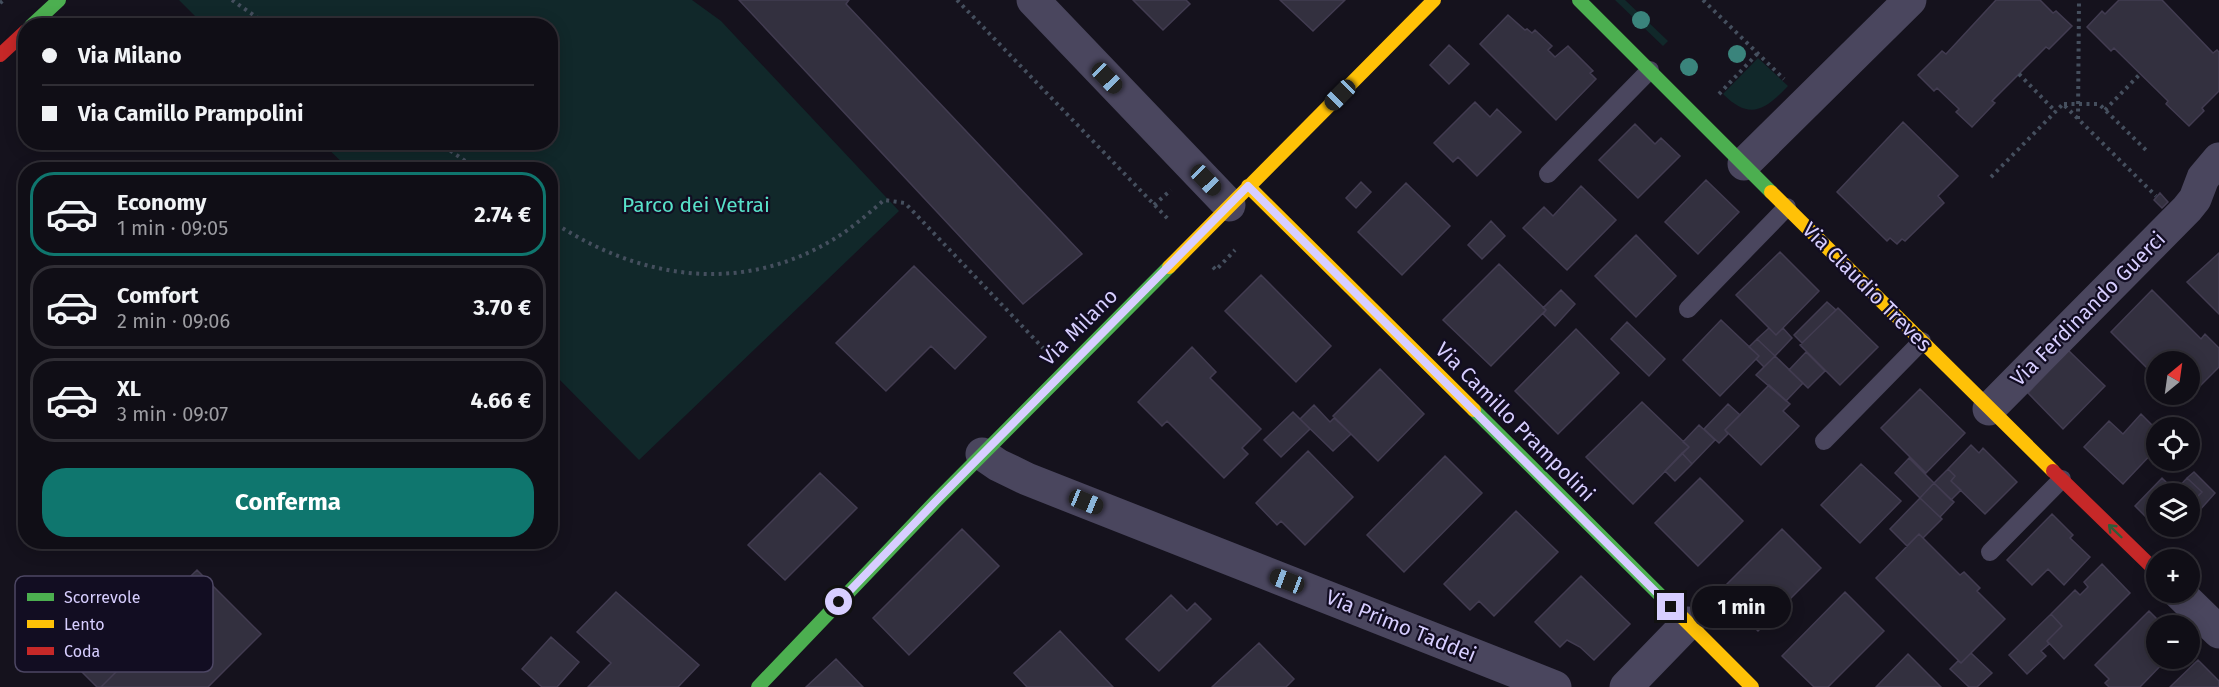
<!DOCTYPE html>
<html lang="it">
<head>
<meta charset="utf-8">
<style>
	:root { --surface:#100e16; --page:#19171f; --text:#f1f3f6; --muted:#9c9ca1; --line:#302e35; --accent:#0f766e }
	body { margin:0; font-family:"Fira Sans",sans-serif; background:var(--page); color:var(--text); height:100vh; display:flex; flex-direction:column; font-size:22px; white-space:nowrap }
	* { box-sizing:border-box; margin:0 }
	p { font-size:20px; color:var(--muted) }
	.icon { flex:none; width:33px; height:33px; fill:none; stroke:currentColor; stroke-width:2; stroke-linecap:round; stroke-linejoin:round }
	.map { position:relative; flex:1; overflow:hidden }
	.side { position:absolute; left:18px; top:162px; width:540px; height:387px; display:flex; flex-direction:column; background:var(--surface); border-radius:24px; box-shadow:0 3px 15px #0003,0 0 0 2px var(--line) }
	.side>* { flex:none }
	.banner { position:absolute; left:18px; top:18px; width:540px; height:132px; border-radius:24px; box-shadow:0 3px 15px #0003,0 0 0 2px var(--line); display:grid; align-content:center; height:132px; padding:0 24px; background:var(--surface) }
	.needle { width:39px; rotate:29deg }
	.tools { position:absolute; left:2146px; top:351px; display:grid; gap:12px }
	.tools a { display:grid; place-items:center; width:54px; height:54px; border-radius:50%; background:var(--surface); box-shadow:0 3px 15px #0003,0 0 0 2px var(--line); font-size:30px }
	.end { position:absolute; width:27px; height:27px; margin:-14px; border:8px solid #d7ceff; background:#111; box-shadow:0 0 0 3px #111 }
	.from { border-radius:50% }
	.bubble { position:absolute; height:42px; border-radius:21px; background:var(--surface); box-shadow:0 3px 15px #0003,0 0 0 2px var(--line); font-size:20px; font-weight:700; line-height:42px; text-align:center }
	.car { position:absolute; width:18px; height:36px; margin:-18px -9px; border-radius:8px; box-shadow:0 0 4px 2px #0007; background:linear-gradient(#222 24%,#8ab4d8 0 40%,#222 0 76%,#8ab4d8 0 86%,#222 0) }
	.banner b { display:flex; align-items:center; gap:21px; height:57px; font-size:22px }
	.banner b+b { border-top:2px solid var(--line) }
	.banner i { width:15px; height:15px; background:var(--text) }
	ul { padding:10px 0 0; list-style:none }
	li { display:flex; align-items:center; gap:18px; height:84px; margin:0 12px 9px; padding:0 12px; border:3px solid var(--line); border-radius:24px }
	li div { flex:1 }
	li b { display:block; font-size:22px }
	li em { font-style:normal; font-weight:700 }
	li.active { border-color:var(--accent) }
	li>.icon { width:54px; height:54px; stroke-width:1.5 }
	.button { display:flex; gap:12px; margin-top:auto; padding:12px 24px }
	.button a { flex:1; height:69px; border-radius:24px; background:var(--accent); color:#fff; font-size:24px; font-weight:700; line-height:69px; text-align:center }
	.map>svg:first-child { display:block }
</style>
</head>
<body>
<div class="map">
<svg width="2219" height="687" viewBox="0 0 2219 687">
	<rect width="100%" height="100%" fill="#15121d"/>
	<!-- green -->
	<path fill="#11282a" d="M 179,0 L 692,0 L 721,21 L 899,211 L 639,460 L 551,371 L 550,170 L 349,169 L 322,143 L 550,142 L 550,26 L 204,25 Z
		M 1615,0 L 1625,0 L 1668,41 L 1663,46 Z
		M 1758,58 L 1788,86 C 1765,110 1750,121 1723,94 Z"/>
	<!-- building -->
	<path fill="#33303f" stroke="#423c51" stroke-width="1.5" d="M 739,0 L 849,0 L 846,4 L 1082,254 L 1023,304 Z
		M 1133,0 L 1186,0 L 1190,4 L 1163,30 Z
		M 1280,0 L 1345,0 L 1313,31 Z
		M 1996,0 L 2040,0 L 2053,13 L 2056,11 L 2072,26 L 2049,49 L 2046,47 L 1992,101 L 1995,103 L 1972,127 L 1956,112 L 1959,109 L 1937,88 L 1934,91 L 1918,75 L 1942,51 L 1946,54 Z
		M 2119,0 L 2162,0 L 2213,53 L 2217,50 L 2219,52 L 2219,91 L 2202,108 L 2204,111 L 2189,126 L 2166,104 L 2168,101 L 2114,48 L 2111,51 L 2087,27 L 2102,11 L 2105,14 Z
		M 1508,15 L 1525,30 L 1527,29 L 1532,33 L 1535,30 L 1552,46 L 1548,50 L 1555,57 L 1568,46 L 1593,71 L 1590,73 L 1596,79 L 1556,120 L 1480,44 Z
		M 1449,45 L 1469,64 L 1449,84 L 1430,65 Z
		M 1475,102 L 1490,117 L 1497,109 L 1521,132 L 1477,176 L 1458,157 L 1453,162 L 1434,143 Z
		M 1903,122 L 1958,176 L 1938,196 L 1944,203 L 1905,241 L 1902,239 L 1897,244 L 1890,238 L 1887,241 L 1837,192 Z
		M 1635,124 L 1655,144 L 1661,138 L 1680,156 L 1638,198 L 1599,160 Z
		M 1706,180 L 1739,212 L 1698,254 L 1665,222 Z
		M 1361,182 L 1371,192 L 1356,208 L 1346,198 Z
		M 1406,183 L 1450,226 L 1402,275 L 1358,232 Z
		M 1581,186 L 1616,220 L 1567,270 L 1523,228 L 1544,207 L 1553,216 Z
		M 2160,193 L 2168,202 L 2162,208 L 2154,200 Z
		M 1491,221 L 1505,236 L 1482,259 L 1468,245 Z
		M 1636,235 L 1676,276 L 1636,317 L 1595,276 Z
		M 1780,252 L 1819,291 L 1776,335 L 1736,295 Z
		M 2219,253 L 2219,314 L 2187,282 Z
		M 1499,264 L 1546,310 L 1491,366 L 1443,320 Z
		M 914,266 L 986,337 L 955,369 L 931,346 L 886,391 L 836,343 Z
		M 1261,275 L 1331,346 L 1296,382 L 1225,311 Z
		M 1561,290 L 1575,304 L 1555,326 L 1543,314 L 1546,310 L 1543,308 Z
		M 2152,290 L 2201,339 L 2205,334 L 2219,348 L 2219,367 L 2183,403 L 2174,394 L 2190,394 L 2190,362 L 2157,362 L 2157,378 L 2111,332 Z
		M 1827,302 L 1836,310 L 1802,343 L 1794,335 Z
		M 1838,308 L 1878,347 L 1840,385 L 1800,345 Z
		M 1721,320 L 1759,356 L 1720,396 L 1683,360 Z
		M 1627,322 L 1665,359 L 1649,376 L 1611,339 Z
		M 1769,328 L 1776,335 L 1783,328 L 1792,338 L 1775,356 L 1757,339 Z
		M 1576,329 L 1619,373 L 1558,434 L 1515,391 Z
		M 1757,339 L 1775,356 L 1764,367 L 1756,359 L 1759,356 L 1749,347 Z
		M 1192,347 L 1216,372 L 1210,378 L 1261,429 L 1242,448 L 1248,454 L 1224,478 L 1167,421 L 1162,426 L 1138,402 Z
		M 2068,350 L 2105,386 L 2063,429 L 2028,393 Z
		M 1806,352 L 1825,371 L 1808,388 L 1789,370 Z
		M 1775,356 L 1803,383 L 1786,401 L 1756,375 Z
		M 1380,369 L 1424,414 L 1378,461 L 1333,416 Z
		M 1769,385 L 1790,404 L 1783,411 L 1799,426 L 1761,465 L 1725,430 Z
		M 1920,389 L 1965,433 L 1926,473 L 1881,428 Z
		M 1642,402 L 1689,447 L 1633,504 L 1586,457 Z
		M 1728,404 L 1740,415 L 1725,430 L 1728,434 L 1719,443 L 1704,429 Z
		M 1314,405 L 1330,422 L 1334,418 L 1351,434 L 1333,451 L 1300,419 Z
		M 1293,412 L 1310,429 L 1281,457 L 1264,440 Z
		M 2141,414 L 2157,430 L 2157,448 L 2123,484 L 2084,447 L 2109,421 L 2123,434 Z
		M 1699,425 L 1715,440 L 1692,464 L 1682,453 L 1689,447 L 1683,442 Z
		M 1971,445 L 1979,453 L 1983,448 L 2017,482 L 1985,514 L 1951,481 L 1955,476 L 1948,469 Z
		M 1308,451 L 1353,497 L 1305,545 L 1281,521 L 1277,525 L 1256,503 Z
		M 1682,453 L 1692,464 L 1675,481 L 1665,471 Z
		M 1445,456 L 1482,493 L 1404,572 L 1367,535 Z
		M 1909,458 L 1934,483 L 1920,498 L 1895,473 Z
		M 1861,464 L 1901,501 L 1860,543 L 1821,505 Z
		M 1948,469 L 1955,476 L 1951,481 L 1961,490 L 1951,500 L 1934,483 Z
		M 2194,472 L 2215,493 L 2199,511 L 2191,503 L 2202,492 L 2187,478 Z
		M 820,473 L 857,508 L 785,580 L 748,545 Z
		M 1700,478 L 1743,521 L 1698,566 L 1655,523 Z
		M 2162,478 L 2175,491 L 2187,478 L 2202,492 L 2191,503 L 2199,511 L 2190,519 L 2190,494 L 2157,494 L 2157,517 L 2152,523 L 2135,506 Z
		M 1934,483 L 1954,502 L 1940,517 L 1920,498 Z
		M 1920,498 L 1942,519 L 1923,538 L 1919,534 L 1907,546 L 1890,529 Z
		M 1516,511 L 1558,552 L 1494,616 L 1479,601 L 1470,610 L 1444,584 Z
		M 2052,514 L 2073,535 L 2070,538 L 2090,557 L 2064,585 L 2048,569 L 2032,585 L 2007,560 Z
		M 962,529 L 999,566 L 909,655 L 873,618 Z
		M 1782,529 L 1821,568 L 1758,631 L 1719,592 Z
		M 1919,534 L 1960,575 L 1964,572 L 1980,588 L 1977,591 L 2005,619 L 1961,663 L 1876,578 Z
		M 2102,564 L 2130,593 L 2064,659 L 2047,641 L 2062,626 L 2051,614 L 2075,590 L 2080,595 L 2088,587 L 2084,582 Z
		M 197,570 L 261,634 L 208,687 L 101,687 L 135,653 L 124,641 Z
		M 1581,576 L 1630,624 L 1594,660 L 1580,647 L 1567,640 L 1560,647 L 1535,622 Z
		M 616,592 L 699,665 L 678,687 L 588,687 L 611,663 L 577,632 Z
		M 1845,592 L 1884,631 L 1828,687 L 1814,687 L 1782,656 Z
		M 1171,595 L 1187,611 L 1195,603 L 1211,619 L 1159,671 L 1126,639 Z
		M 2149,611 L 2164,626 L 2157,626 L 2157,658 L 2168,658 L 2140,687 L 2109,687 L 2105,683 L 2109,679 L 2095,665 Z
		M 2051,614 L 2062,626 L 2047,641 L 2049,644 L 2041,651 L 2046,656 L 2027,674 L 2009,655 Z
		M 112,629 L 135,653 L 101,687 L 97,687 L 75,665 Z
		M 1060,631 L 1113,687 L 1027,687 L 1014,673 Z
		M 551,637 L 579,662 L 557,687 L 542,687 L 522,669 Z
		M 1259,643 L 1294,679 L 1286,687 L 1212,687 Z
		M 1971,653 L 1992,673 L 1977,687 L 1969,687 L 1950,669 L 1958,661 L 1961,663 Z
		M 1908,654 L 1941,687 L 1876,687 Z
		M 836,659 L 863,687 L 806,687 Z
		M 2198,660 L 2219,681 L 2219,687 L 2170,687 Z"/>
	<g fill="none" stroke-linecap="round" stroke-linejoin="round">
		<!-- path -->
		<path stroke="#454f5e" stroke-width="4" stroke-dasharray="3 4.5" stroke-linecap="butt" d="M 232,0 L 269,26
			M 957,0 L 1169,220
			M 1703,0 L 1784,79
			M 0,3 L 4,0
			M 2019,74 L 2056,112
			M 1719,94 L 1758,53
			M 2064,104 L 2099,104 L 2148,152
			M 2105,110 L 2140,74
			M 2078,119 L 2079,0
			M 438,142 L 478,170
			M 1991,177 L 2063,104 L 2156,196
			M 1154,205 L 1171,190
			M 550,220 C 637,279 740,296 834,239 C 852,228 868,214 884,200 L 905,203 L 1043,348
			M 1213,267 L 1216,270 L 1235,250"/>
		<!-- lane -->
		<path stroke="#4a465e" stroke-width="18" d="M 1548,174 L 1650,70
			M 1688,309 L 1787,207
			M 1824,441 L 1922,341
			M 1990,552 L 2062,479"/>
		<!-- street -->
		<path stroke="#4a465e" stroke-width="33" d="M 1033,0 L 1229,205
			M 1744,164 L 1910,0
			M 1989,409 L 2187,209 L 2195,199 L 2203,178 L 2219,159
			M 982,454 L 998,465 L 1027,479 L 1555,687
			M 2178,592 L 2219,632
			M 1626,687 L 1688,623"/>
		<!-- fast -->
		<path stroke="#4caf50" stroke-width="14" d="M 1579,0 L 1771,192
			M 31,26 L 59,0
			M 1474,410 L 1673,608
			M 758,687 L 936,501 L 1169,267"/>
		<!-- slow -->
		<path stroke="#ffc107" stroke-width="14" d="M 1248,186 L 1474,410
			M 1771,192 L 2053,471
			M 1169,267 L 1434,0
			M 1673,608 L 1752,687"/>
		<!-- jam -->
		<path stroke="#c62828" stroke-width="14" d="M 0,55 L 26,31
			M 2053,471 L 2157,572"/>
	</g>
	<!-- trees -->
	<g fill="#3a847c">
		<circle cx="1641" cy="20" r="9"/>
		<circle cx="1737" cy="54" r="9"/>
		<circle cx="1689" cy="67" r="9"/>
	</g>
	<!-- one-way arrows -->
	<defs><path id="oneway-shaft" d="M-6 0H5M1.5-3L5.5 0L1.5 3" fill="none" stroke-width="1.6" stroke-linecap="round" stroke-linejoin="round" transform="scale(1.5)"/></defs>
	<use stroke="#2f5e39" href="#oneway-shaft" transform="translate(2115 531) rotate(-136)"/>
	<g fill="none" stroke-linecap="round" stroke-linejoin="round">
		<!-- route -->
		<path stroke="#d7ceff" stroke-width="8" d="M 839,602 L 936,501 L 1248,186 L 1671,607"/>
	</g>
	<g text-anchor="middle" stroke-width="4.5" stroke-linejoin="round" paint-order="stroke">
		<!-- park labels -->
		<g font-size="21" fill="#58e1c9" stroke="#120d22">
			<text x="696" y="212">Parco dei Vetrai</text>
		</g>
		<!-- street labels -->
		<g font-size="21" fill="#d7ceff" stroke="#120d22">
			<text transform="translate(1867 287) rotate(45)" y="7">Via Claudio Treves</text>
			<text transform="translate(2088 309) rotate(-45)" y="7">Via Ferdinando Guerci</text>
			<text transform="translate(1079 327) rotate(-45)" y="7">Via Milano</text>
			<text transform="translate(1515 422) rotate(45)" y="7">Via Camillo Prampolini</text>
			<text transform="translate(1401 626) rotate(22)" y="7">Via Primo Taddei</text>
		</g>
	</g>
	<!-- legend -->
	<rect x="15" y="576" width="198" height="96" rx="9" fill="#120d22" stroke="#4d4764" stroke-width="1.5"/>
	<rect x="27" y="593" width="27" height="8" fill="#4caf50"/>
	<rect x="27" y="620" width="27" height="8" fill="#ffc107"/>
	<rect x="27" y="647" width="27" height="8" fill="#c62828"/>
	<g font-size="16" fill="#d7ceff">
		<text x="64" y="603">Scorrevole</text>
		<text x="64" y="630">Lento</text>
		<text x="64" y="657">Coda</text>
	</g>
</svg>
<div class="tools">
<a><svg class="needle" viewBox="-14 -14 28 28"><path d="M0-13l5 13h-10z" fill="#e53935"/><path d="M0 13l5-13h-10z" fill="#9c9ca1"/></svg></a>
<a><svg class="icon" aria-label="locate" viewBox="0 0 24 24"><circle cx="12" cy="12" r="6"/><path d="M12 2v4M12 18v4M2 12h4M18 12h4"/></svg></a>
<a><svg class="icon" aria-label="layers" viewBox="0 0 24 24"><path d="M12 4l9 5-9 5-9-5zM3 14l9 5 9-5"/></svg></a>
<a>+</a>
<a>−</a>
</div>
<i class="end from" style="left:839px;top:602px"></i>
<i class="end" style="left:1671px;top:607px"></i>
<div class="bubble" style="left:1692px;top:586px;width:99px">1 min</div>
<i class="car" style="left:1107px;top:78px;rotate:136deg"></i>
<i class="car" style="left:1340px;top:95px;rotate:225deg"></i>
<i class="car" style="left:1206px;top:180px;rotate:136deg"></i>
<i class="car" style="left:1086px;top:502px;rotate:112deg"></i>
<i class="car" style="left:1287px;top:581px;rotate:291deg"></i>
<div class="banner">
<b><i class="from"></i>Via Milano</b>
<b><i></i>Via Camillo Prampolini</b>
</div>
<section class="side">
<ul>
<li class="active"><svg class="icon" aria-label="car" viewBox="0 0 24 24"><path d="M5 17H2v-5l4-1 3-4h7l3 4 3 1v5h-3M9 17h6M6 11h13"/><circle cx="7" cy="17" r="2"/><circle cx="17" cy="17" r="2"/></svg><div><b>Economy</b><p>1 min · 09:05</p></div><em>2.74 €</em></li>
<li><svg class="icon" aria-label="car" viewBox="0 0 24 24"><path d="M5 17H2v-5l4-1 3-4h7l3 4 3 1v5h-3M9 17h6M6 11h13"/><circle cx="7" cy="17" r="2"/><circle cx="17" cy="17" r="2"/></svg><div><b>Comfort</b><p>2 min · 09:06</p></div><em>3.70 €</em></li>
<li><svg class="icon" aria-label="car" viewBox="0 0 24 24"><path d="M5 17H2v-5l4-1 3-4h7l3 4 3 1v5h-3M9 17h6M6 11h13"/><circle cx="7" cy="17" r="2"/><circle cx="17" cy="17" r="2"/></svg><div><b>XL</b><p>3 min · 09:07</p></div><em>4.66 €</em></li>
</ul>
<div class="button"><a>Conferma</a></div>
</section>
</div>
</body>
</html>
